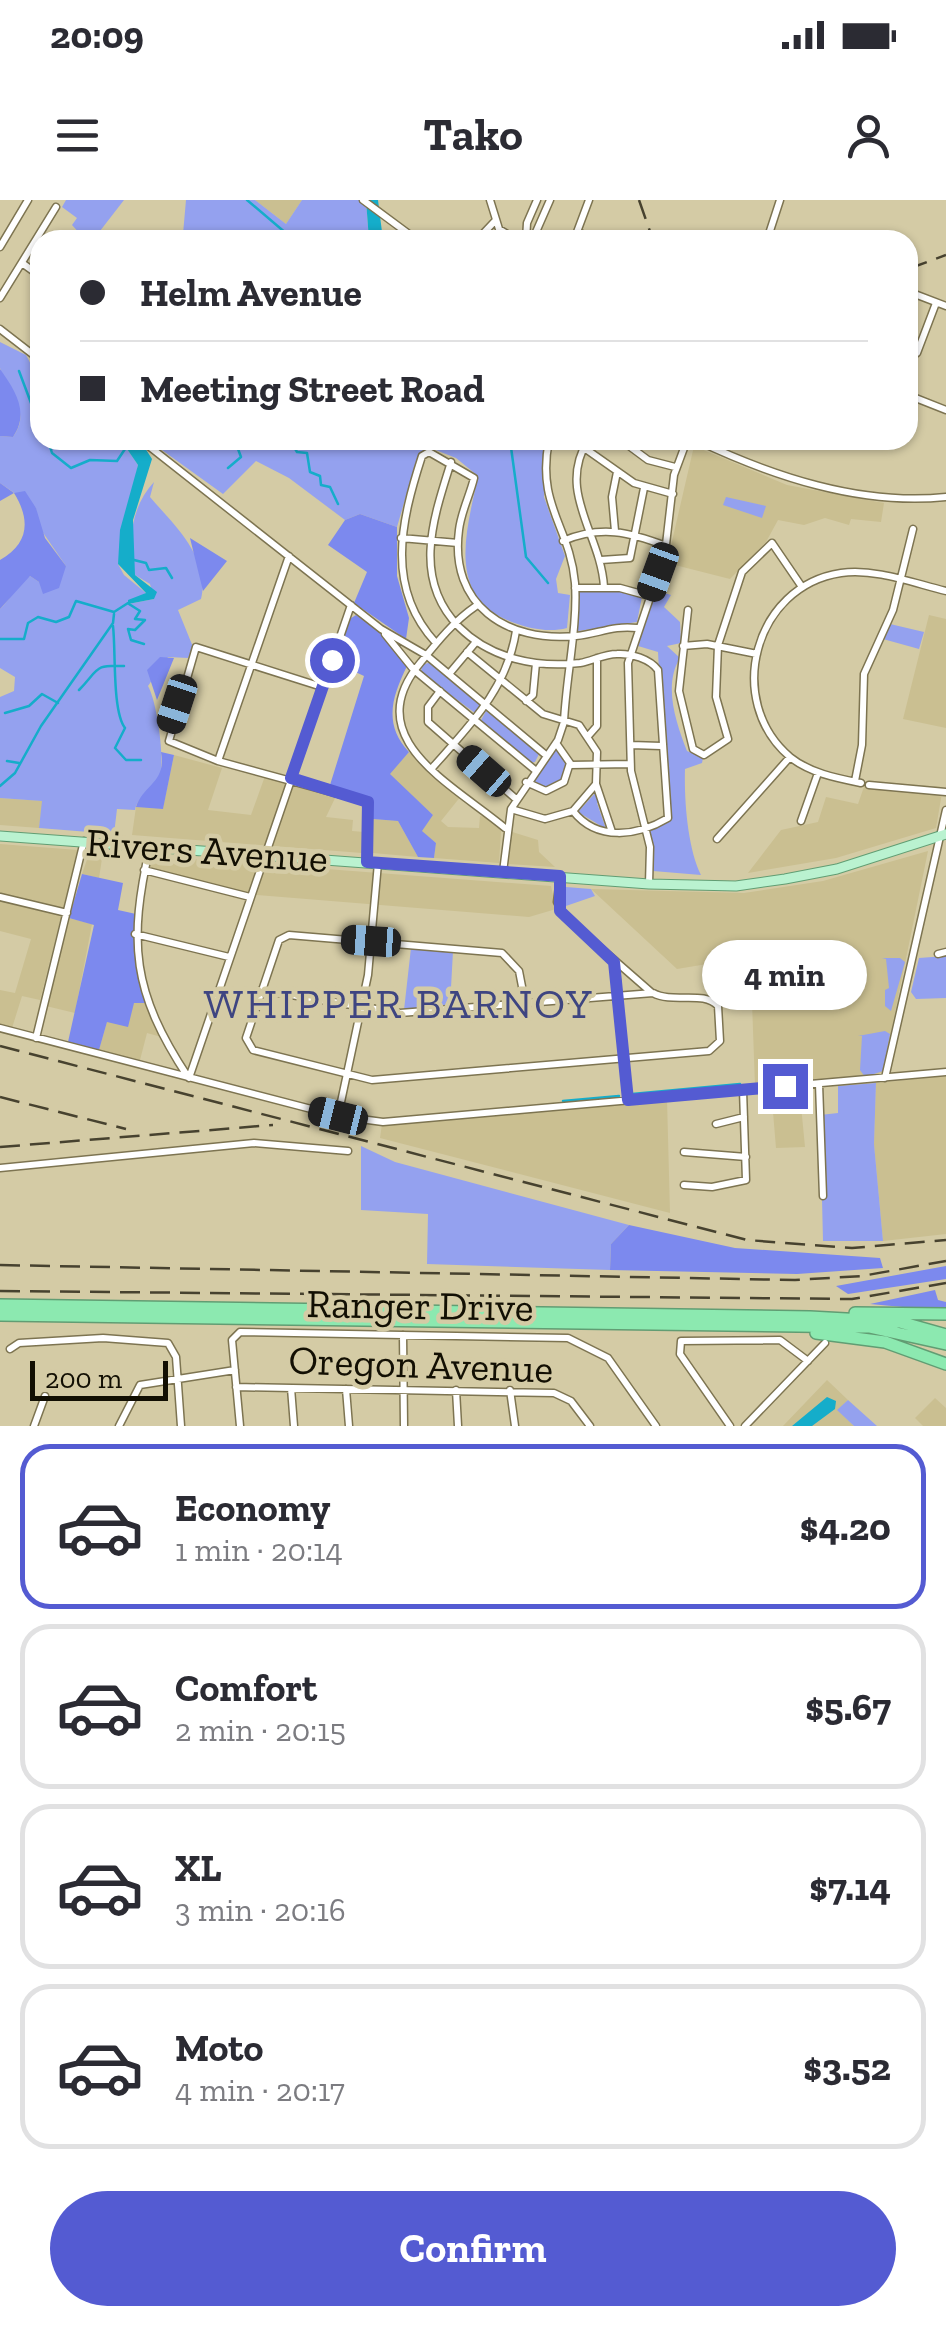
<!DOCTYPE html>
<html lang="en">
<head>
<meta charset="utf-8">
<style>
	:root { --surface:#fff; --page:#f2f2f3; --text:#2b2b33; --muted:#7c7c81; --line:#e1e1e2; --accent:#545bd2 }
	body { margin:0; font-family:"Zilla Slab",serif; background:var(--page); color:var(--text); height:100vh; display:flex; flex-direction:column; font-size:38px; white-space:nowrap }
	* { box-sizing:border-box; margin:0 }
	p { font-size:32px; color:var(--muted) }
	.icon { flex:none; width:55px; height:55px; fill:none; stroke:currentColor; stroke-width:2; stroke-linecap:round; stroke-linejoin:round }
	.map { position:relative; height:1226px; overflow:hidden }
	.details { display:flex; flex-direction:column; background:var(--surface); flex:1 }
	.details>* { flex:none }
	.banner { position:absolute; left:30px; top:30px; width:888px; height:220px; border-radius:30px; box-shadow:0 2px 8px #0004; display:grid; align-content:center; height:220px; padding:0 50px; background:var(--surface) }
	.scale { position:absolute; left:30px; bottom:25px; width:138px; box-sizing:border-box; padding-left:10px; border:5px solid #120f03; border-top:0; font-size:28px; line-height:35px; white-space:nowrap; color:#120f03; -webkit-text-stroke:8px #d4cba5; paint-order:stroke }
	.end { position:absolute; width:45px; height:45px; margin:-22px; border:12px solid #545bd2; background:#fff; box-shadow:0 0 0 5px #fff }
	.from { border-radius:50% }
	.bubble { position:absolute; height:70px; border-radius:35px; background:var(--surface); box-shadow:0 2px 8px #0004; font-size:32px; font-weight:800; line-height:70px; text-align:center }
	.car { position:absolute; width:30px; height:60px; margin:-30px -15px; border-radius:12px; box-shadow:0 0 8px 2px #0007; background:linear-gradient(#222 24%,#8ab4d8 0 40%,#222 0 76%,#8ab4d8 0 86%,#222 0) }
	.banner b { display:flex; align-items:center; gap:35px; height:95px; font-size:38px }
	.banner b+b { border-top:2px solid var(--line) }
	.banner i { width:25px; height:25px; background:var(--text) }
	ul { padding:18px 0 0; list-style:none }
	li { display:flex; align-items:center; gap:30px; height:165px; margin:0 20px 15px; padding:0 30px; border:5px solid var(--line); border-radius:30px }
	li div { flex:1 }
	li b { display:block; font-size:38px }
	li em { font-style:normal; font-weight:800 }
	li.active { border-color:var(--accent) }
	li>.icon { width:90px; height:90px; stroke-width:1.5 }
	.primary-button { display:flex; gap:20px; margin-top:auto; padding:20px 50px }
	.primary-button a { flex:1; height:115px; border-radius:60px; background:var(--accent); color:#fff; font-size:40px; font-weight:800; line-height:115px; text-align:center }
	.status { display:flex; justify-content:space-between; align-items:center; height:70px; padding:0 50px; background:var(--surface); direction:ltr }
	.status svg { height:28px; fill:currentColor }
	header { display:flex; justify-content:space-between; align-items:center; height:130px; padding:0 50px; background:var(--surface); font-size:45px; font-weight:800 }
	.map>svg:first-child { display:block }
</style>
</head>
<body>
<div class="status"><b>20:09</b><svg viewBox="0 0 49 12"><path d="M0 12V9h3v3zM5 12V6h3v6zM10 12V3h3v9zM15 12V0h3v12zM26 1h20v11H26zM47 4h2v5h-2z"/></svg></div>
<header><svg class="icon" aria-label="menu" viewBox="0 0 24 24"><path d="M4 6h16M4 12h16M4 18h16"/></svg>Tako<svg class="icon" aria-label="person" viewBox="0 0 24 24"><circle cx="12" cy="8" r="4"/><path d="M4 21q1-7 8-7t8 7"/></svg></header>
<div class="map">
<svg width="946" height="1226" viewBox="0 0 946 1226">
	<rect width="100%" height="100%" fill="#d4cba5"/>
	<!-- built -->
	<path fill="#cabf91" d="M 255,0 L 302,0 L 286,24 Z
		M 694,246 L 787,285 L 884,303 L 881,322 L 851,319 L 849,325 L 825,318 L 804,325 L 778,320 L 766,342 L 730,379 L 667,363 Z
		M 929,415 L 946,419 L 946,528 L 903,519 Z
		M 409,552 L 461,596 L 441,621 L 448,627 L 479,628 L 480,616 L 486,617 L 501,631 L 499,663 L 434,658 L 436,643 L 421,631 L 433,615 L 389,574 Z
		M 174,555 L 222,568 L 208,610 L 251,615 L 265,576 L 293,577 L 337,594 L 326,617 L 353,620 L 352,631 L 364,632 L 362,653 L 132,635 L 136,607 L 163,608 Z
		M 866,581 L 943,587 L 936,628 L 836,658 L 748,673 L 781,630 L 818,622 L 826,597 L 858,604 Z
		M 0,598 L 43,601 L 39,628 L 0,625 Z
		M 373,619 L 398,621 L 418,657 L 373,653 Z
		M 509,631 L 538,640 L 539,652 L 555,667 L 506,664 Z
		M 0,644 L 78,650 L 40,800 L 22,796 L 12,828 L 0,824 L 0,790 L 15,793 L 31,739 L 0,731 Z
		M 90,651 L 103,652 L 99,678 L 82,674 Z
		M 928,651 L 883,871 L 878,875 L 755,886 L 752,802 L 743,772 L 719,762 L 677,769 L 591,689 L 744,693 L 823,681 Z
		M 153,656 L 551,686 L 556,709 L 529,717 L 246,694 L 149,668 Z
		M 69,718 L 92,724 L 75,813 L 46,806 Z
		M 134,803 L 148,803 L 165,838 L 147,833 L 140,860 L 99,850 L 107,822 Z
		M 946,876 L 946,1034 L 883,1041 L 874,944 L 876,883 Z
		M 799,885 L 805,947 L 776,948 L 771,888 Z
		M 667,899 L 670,1013 L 380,938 L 382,924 Z
		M 827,1180 L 848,1200 L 838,1210 L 854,1226 L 783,1226 Z
		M 935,1198 L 946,1208 L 946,1226 L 923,1226 L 915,1218 Z"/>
	<!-- green -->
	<path fill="#94a1ef" d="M 66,0 L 124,0 L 100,31 L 99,40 L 79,40 L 82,36 L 72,25 L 77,18 L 62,7 Z
		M 186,0 L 255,0 L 286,24 L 302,0 L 366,0 L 369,40 L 189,40 L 183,34 Z
		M 0,142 L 26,155 L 36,174 L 40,240 L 128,240 L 127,249 L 138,265 L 118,364 L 124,375 L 146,393 L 128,404 L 154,399 L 150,384 L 135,375 C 127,341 131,307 154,282 L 150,297 C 174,325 211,358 201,399 L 178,410 L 193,447 L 188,458 L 168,457 L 148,486 C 157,501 166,564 159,580 C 152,593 138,595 135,610 L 117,609 L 114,634 L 39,628 L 42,601 L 0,598 L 0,497 L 14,491 L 15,477 L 0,468 L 0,409 C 11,399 18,382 30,376 L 39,382 L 66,366 L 37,324 L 36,308 L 0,283 L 0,236 L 13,237 C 33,208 7,194 0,168 C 0,160 0,149 0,142 Z
		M 148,240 L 547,240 L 544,297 L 565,356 L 556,379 L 558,393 L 570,395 L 567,428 C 548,433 526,428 507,420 C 445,394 468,326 478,276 L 456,258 L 428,247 L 417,258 L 397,327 L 360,314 L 345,320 L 289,278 L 256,261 L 223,294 Z
		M 726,297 L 766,306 L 762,318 L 723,305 Z
		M 655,390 L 671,395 L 664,407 L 680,422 L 681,443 L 667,446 L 680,458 C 663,485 676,523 687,551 L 703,558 L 702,563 L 685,569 C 684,602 688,649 701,675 L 653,671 L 648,629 L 667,621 L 658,452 L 638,446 Z
		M 582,391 L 622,391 L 642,397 L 637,422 L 578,431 L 578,393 Z
		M 890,424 L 924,432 L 919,449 L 883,439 Z
		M 431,462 L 481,505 L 475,513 L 421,473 L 422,465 Z
		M 486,511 L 540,552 L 535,562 L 530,563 L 480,522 Z
		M 557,549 L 568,565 L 566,576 L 547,589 L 531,581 Z
		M 597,591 L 601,602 L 597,603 L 606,629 L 578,612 Z
		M 566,687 L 591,689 L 595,696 L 563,707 Z
		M 411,748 L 453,751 L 450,806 L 404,810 Z
		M 946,756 L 946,798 L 916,799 L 911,792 L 919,758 Z
		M 882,758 L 900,758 L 905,762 L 891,811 L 885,806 L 885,790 L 889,788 L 886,759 Z
		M 885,831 L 890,834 L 883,871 L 865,877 L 860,870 L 862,836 L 858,836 Z
		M 876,883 L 874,944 L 883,1041 L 823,1041 L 820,915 L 838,913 L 838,886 Z
		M 361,946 L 395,962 L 629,1025 L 611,1044 L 610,1070 L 427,1064 L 428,1014 L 361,1010 Z
		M 848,1200 L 877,1226 L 854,1226 L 837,1210 Z"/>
	<!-- forest -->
	<path fill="#7c89ee" d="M 0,169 C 15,190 30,213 13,237 L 0,236 Z
		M 0,283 L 14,293 L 25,291 L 36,308 L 45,338 L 66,366 L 59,388 L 43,394 L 39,382 L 30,376 L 0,409 L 0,360 C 30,343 30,319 14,293 L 0,301 Z
		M 360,314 L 397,327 L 397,376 L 409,418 L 406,439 L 354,403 L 367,372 L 328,345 L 345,320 Z
		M 190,338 L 227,361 L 203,391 Z
		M 356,415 L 381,433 L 407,466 C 392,497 383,524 409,552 L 390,574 L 433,615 L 422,631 L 436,643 L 434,658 L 418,657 L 398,621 L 373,619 L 371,599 L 330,585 L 364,476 L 334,462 L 348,420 Z
		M 160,457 L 174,458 L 157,500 L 147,470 Z
		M 161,552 L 174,555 L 163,609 L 136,607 C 143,585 167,582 161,552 Z
		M 82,674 L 123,683 L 118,710 L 136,714 L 135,734 L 148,803 L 134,803 L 128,827 L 107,822 L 99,850 L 68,842 L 94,725 L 69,718 Z
		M 629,1025 L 735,1048 L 880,1058 L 883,1068 L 797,1074 L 610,1070 L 611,1044 Z
		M 946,1066 L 946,1079 L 848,1094 L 836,1086 Z
		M 935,1090 L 938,1100 L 946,1102 L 946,1111 L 870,1104 Z"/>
	<!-- water -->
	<path fill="#15adca" d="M 366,0 L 378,0 L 383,40 L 369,40 Z
		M 128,240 L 140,240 L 152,259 L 133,320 L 135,375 L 157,392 L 154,399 L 128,404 L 128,400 L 146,393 L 118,364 L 120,330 L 138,265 L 127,249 Z
		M 827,1197 L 836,1201 L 835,1209 L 812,1226 L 792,1226 Z"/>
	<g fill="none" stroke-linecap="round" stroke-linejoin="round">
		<!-- stream -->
		<path stroke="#15adca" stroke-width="2.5" d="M 247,0 L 294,40
			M 19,171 L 40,227
			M 48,240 L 52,253 L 71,268 L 90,260 L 117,261 L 127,246
			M 226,240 L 238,249 L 241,257 L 228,268
			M 290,240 L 297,252 L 307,253 L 310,272 L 320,276 L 321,285 L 330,287 L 338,304
			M 510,240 L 526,357 L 548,383
			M 130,359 L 146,363 L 149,370 L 166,368 L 172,378
			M 129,404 L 140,411 L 135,419 L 145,420 L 135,430 L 128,429 L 131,440 L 144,444
			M 113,426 C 116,451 112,511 125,528 L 115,548 L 126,560 L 141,560
			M 0,439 L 24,439 L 28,423 L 38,417 L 56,422 L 69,417 L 76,401 L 114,412 L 128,403
			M 79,490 C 99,470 93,464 124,466
			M 5,513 L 29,506 L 42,494 L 58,503
			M 7,561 L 19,563
			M 0,586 L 15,573 L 41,526 L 113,423 L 114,414
			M 632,894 L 740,884
			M 563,901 L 619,896"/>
		<!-- minor casing -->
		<g stroke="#7d7451" stroke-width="9">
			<path id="minor" d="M 363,0 L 417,40
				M 490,0 L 499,29 L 517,40
				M 589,0 L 577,32 L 597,40
				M 536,32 L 550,0
				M 477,40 L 495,21
				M 526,40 L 527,23 L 537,0
				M 767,40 L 780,0
				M 0,47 L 28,0
				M 22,63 L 40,76
				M 0,98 L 56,7
				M 908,104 L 912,93 L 946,106
				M 0,129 L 40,160
				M 908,158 L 917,153 L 936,103
				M 908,195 L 946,210
				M 141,240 L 381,429 L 426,455 L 547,556
				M 573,240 L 634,283 L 673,294
				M 588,240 C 556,292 601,334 604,387
				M 621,240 L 648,260 L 675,267
				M 696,240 C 772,276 860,306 946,297
				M 451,262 C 433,319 412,379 459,427 C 491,459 537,468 580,463 C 592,461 604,454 617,454 C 631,453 650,459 658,470 L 668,618 C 638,636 597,642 573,611
				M 615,331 L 612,297 L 617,272
				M 401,338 L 458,343
				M 563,341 C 601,325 629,332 666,346
				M 601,360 L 630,358 L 644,288
				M 575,388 L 620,388 L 649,396
				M 476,406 C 454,421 438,441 421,462 C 357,538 451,583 505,628
				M 688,410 L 679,491 L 693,549 L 704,555 L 728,539 L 716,497 L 718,445 L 742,372 L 772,343 L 802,387
				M 385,434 L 414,470 L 535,570
				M 436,443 C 385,388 401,321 422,256 L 429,252 L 474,278 C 470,295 461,312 459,330 C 449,405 507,443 576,436 C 598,434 613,425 637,428
				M 683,446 L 707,444 L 757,454
				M 467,452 L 543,514 L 579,525 L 597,552 L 596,584 L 573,611 L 545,619 L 511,609
				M 449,474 L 475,443
				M 322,487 L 196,447 L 169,541 L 218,561 L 368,602 L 367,662
				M 440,491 L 428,507 L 428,522 L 516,599
				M 526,501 L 533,495 L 536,463
				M 589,535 L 597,526 L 597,458
				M 631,545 L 661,546
				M 218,561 L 289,356
				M 570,565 L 630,564
				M 433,567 C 470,525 507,489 516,431
				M 855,581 L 862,545 L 864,474 L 893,410 L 913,329
				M 526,582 L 546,591 L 564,582 L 570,563 L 556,543
				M 861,583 C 836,578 810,573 790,557 C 724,501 754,386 841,373 C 875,368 913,383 946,391
				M 596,584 L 612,632
				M 869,585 L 946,592
				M 801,621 L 818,573
				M 717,639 L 790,557
				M 150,646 C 128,743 132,792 188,877
				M 144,670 L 250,697
				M 503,672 L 511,609 L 558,540 L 564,522 C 566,477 578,426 575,383 C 570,326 536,306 549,240
				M 560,678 L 557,702 L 565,717 L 652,793
				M 649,684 L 650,647 L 631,571 L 628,463 L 665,353 L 674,275 L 687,240
				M 0,697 L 67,713
				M 135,734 L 229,757
				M 938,754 L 946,752
				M 615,762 L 628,900
				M 261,790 L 400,813 L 653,793 C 673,804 704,790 718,806 L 720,841 L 709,851 L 372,880 L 253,850 L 246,838 L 279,740 L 289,735 L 502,753 L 519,771 L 525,802
				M 0,828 L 338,916 L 383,922 L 946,872
				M 36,838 L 84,641
				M 189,878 L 351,405
				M 885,878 L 946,610
				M 819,884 L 823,996
				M 338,916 L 368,775 L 378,663
				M 716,924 L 744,917
				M 684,952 L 746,957
				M 0,968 L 254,943 L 348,951
				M 684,985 L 712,987 L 746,980 L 743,890
				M 403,1135 L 404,1226
				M 10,1149 L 19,1143 L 103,1138 L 168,1143 L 176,1157 L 181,1226
				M 236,1187 L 554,1193 L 571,1201 L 590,1226
				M 291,1188 L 294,1226
				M 346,1189 L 349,1226
				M 456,1190 L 458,1226
				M 510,1190 L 515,1226
				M 34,1226 L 45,1196
				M 119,1226 L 140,1185 L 235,1170
				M 240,1226 L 232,1140 L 240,1132 L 568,1138 L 608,1158 L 656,1226
				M 730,1226 L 680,1154 L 681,1141 L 780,1140 L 808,1161
				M 745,1226 L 825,1143"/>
		</g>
		<!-- major casing -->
		<g stroke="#619d73" stroke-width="11">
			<path id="major" d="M 0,636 L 649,684 L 736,686 L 785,679 L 837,669 L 946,634"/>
		</g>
		<!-- highway casing -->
		<g stroke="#619d73" stroke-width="14">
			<path id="highway" d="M 0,1105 L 810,1117 L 900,1122 L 946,1135
				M 855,1113 L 946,1114
				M 0,1115 L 869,1127 L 946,1144
				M 816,1133 L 885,1142 L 946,1164"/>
		</g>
		<!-- minor -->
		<use href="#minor" stroke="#fff" stroke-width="6"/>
		<!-- major -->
		<use href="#major" stroke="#baf2d0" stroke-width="9"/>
		<!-- highway -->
		<use href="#highway" stroke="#8ce9b0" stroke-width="11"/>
		<!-- rail -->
		<path stroke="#47422f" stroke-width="2.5" stroke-dasharray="20 10" stroke-linecap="butt" d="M 639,0 L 653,40
			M 908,69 L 946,55
			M 0,846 L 747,1040 L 852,1048 L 946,1040
			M 0,897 L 126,929
			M 0,947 L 273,925
			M 0,1065 L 795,1080 L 862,1076 L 946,1061
			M 0,1091 L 852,1099 L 946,1083"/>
	</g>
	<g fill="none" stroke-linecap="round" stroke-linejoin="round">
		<!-- route -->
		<path stroke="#545bd2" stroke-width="12" d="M 332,460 L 291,578 L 368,602 L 367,662 L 560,676 L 560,711 L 614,762 L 628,900 L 785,886"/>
	</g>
	<g text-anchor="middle" stroke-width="9" stroke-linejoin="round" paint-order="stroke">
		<!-- street labels -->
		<g font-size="40" fill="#120f03" stroke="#d4cba5">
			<text transform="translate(207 650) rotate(4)" y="14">Rivers Avenue</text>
			<text transform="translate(420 1105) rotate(1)" y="14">Ranger Drive</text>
			<text transform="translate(421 1164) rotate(2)" y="14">Oregon Avenue</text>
		</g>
		<!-- neighbourhood labels -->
		<g font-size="42" letter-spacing="2.5" fill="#3e4581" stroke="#d4cba5">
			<text x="399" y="818">WHIPPER BARNOY</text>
		</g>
	</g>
</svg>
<div class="scale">200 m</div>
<i class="end from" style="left:332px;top:460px"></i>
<i class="end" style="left:785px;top:886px"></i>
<div class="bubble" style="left:702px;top:740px;width:165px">4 min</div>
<i class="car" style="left:658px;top:372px;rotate:200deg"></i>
<i class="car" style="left:177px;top:504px;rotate:198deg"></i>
<i class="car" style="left:484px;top:571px;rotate:311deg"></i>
<i class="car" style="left:371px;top:741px;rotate:274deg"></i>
<i class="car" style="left:338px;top:916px;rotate:284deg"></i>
<div class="banner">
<b><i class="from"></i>Helm Avenue</b>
<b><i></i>Meeting Street Road</b>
</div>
</div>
<section class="details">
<ul>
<li class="active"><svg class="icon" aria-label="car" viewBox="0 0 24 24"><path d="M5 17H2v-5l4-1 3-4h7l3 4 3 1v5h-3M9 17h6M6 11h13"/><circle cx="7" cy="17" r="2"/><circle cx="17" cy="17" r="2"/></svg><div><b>Economy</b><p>1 min · 20:14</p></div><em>$4.20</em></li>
<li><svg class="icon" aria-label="car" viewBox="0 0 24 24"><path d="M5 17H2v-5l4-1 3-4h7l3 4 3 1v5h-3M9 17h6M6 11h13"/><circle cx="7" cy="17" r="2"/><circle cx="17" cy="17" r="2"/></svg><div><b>Comfort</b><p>2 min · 20:15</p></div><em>$5.67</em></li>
<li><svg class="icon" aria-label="car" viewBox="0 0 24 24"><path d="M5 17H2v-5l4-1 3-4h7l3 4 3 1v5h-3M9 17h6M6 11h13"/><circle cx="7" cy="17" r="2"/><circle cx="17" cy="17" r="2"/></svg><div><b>XL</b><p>3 min · 20:16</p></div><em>$7.14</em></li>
<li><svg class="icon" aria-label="car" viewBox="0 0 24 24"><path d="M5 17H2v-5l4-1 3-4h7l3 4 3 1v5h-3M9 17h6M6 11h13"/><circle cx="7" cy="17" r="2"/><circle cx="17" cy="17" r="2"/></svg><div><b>Moto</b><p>4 min · 20:17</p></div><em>$3.52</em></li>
</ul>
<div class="primary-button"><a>Confirm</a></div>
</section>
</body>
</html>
